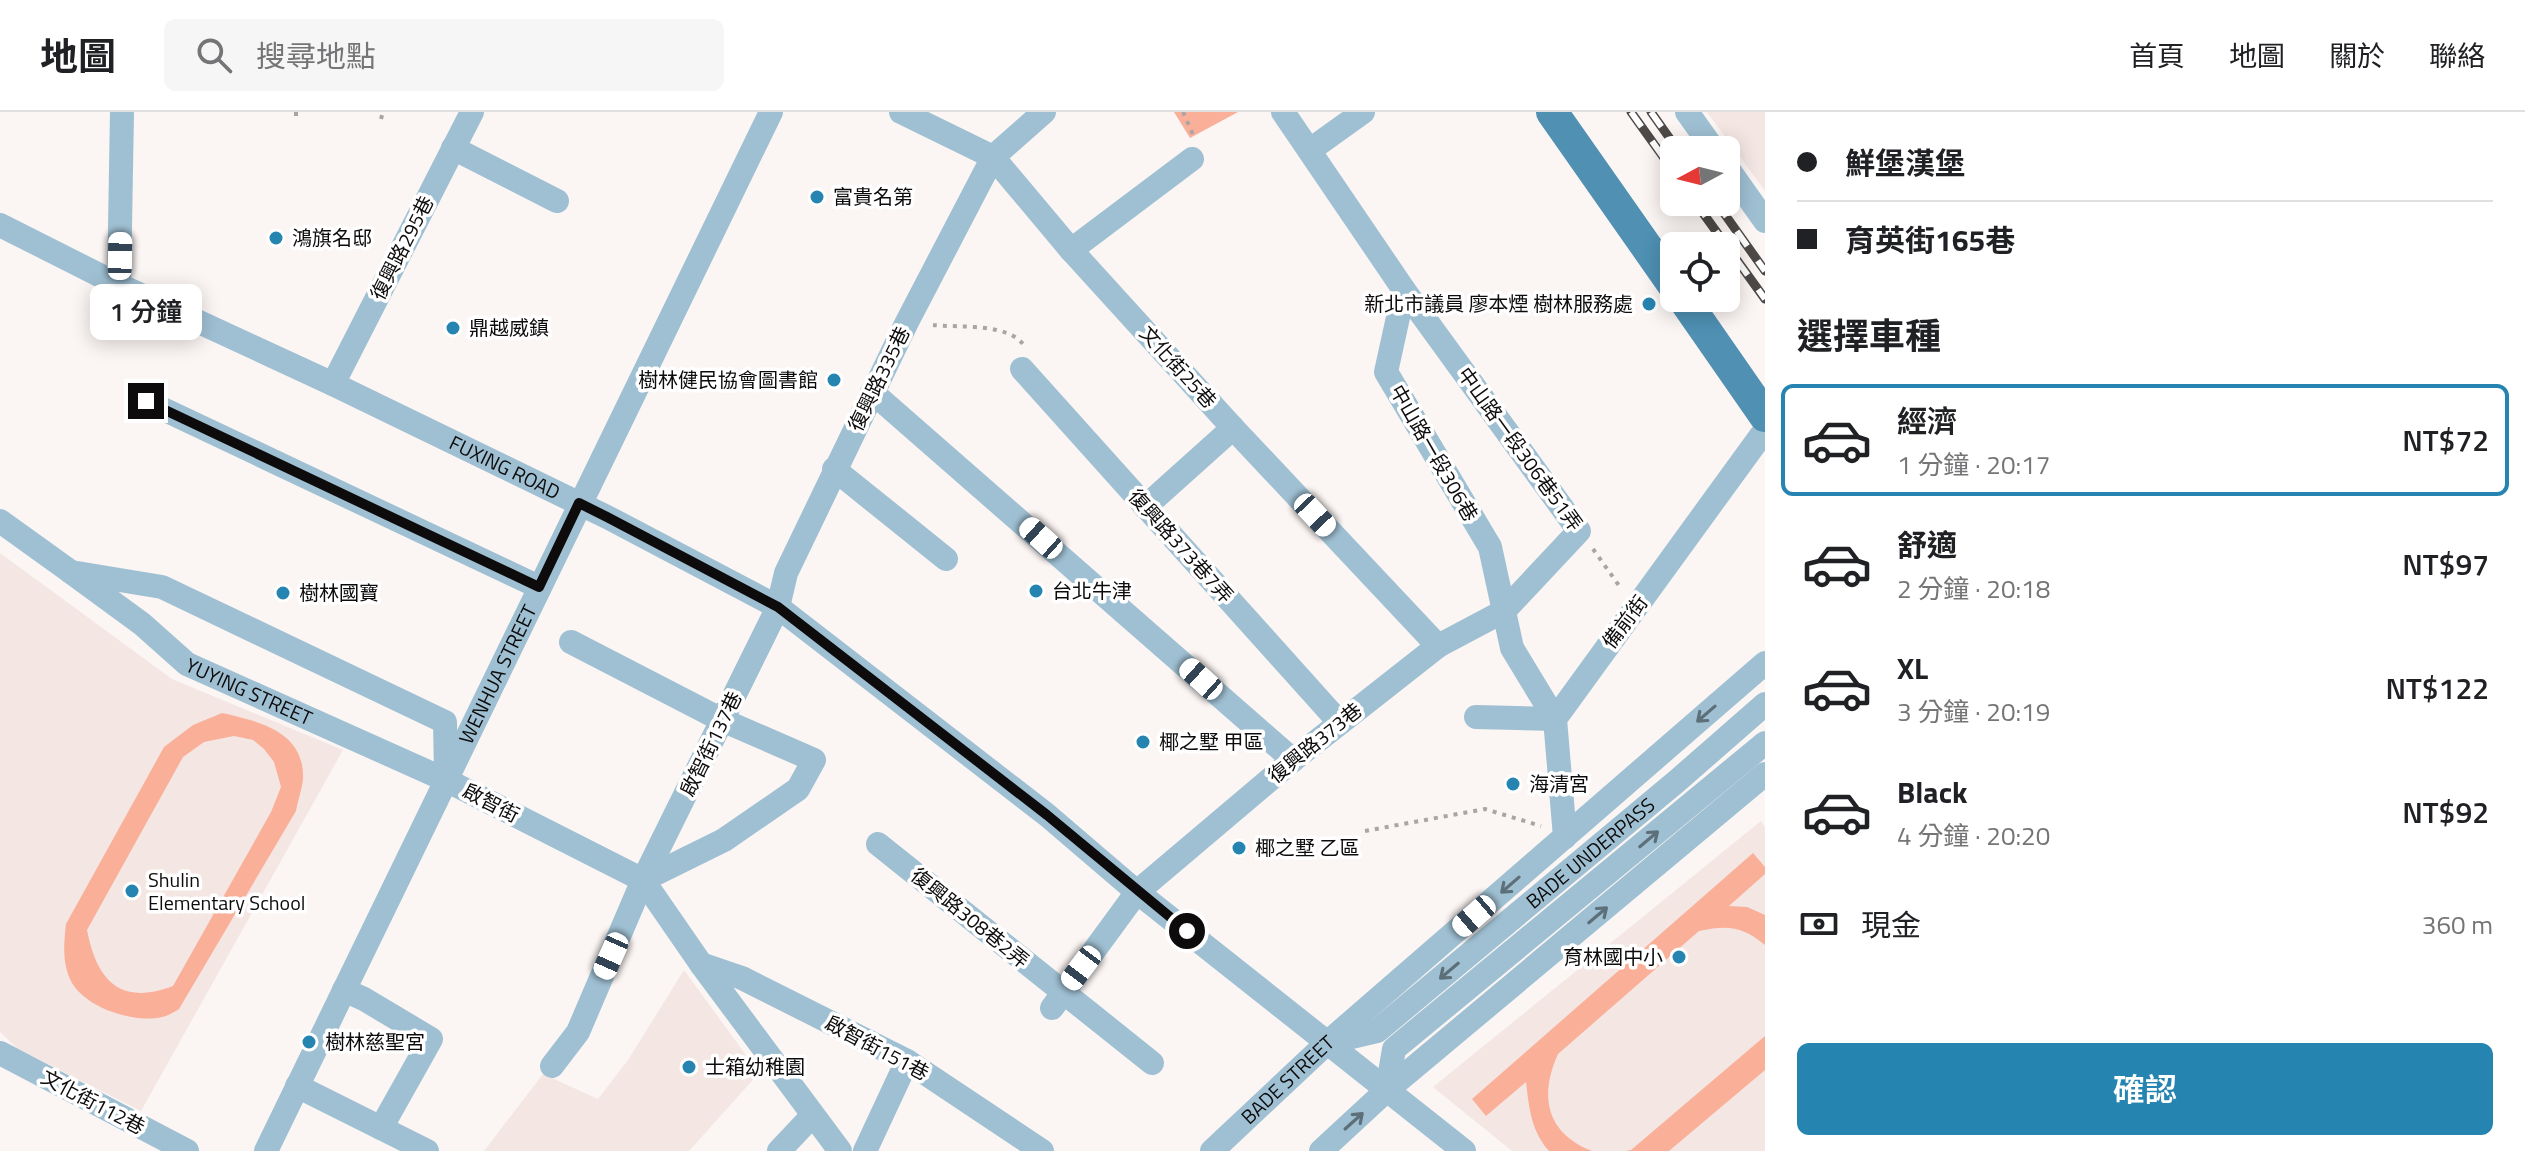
<!DOCTYPE html>
<html lang="zh-TW">
<head>
<meta charset="utf-8">
<style>
	:root { --surface:#fff; --page:#f6f6f6; --text:#202124; --muted:#757577; --line:#e0e0e0; --accent:#2684b0 }
	body { margin:0; font-family:"Titillium Web","Noto Sans TC",sans-serif; background:var(--page); color:var(--text); height:100vh; display:flex; flex-direction:column; font-size:30px; white-space:nowrap }
	* { box-sizing:border-box; margin:0 }
	p { font-size:26px; color:var(--muted) }
	.icon { flex:none; width:44px; height:44px; fill:none; stroke:currentColor; stroke-width:2; stroke-linecap:round; stroke-linejoin:round }
	.map { position:relative; flex:1; overflow:hidden }
	.drawer { display:flex; flex-direction:column; background:var(--surface); width:760px }
	.drawer>* { flex:none }
	.hud { display:grid; align-content:center; height:176px; padding:0 32px; background:var(--surface) }
	.needle { width:52px; rotate:263deg }
	.tools { position:absolute; left:1660px; top:24px; display:grid; gap:16px }
	.tools a { display:grid; place-items:center; width:80px; height:80px; border-radius:12px; background:var(--surface); box-shadow:0 4px 20px #0003; font-size:40px }
	.end { position:absolute; width:36px; height:36px; margin:-18px; border:10px solid #0d0b0b; background:#fff; box-shadow:0 0 0 4px #fff }
	.from { border-radius:50% }
	.bubble { position:absolute; height:56px; border-radius:12px; background:var(--surface); box-shadow:0 4px 20px #0003; font-size:26px; font-weight:600; line-height:56px; text-align:center }
	.car { position:absolute; width:24px; height:48px; margin:-24px -12px; border-radius:10px; box-shadow:0 0 6px 2px #0007; background:linear-gradient(#fff 24%,#345 0 40%,#fff 0 76%,#345 0 86%,#fff 0) }
	.hud b { display:flex; align-items:center; gap:28px; height:76px; font-size:30px }
	.hud b+b { border-top:2px solid var(--line) }
	.hud i { width:20px; height:20px; background:var(--text) }
	ul { padding:0; list-style:none }
	li { display:flex; align-items:center; gap:24px; height:112px; margin:0 16px 12px; padding:0 16px; border:4px solid transparent; border-radius:12px }
	li div { flex:1 }
	li b { display:block; font-size:30px }
	li em { font-style:normal; font-weight:600 }
	li.on { border-color:var(--accent) }
	li>.icon { width:72px; height:72px; stroke-width:1.5 }
	h2 { padding:0 32px; font-size:36px; line-height:96px }
	.pay { display:flex; align-items:center; gap:20px; height:88px; padding:0 32px; font-size:30px }
	.pay p { margin-inline-start:auto }
	.button { display:flex; gap:16px; margin-top:auto; padding:16px 32px }
	.button a { flex:1; height:92px; border-radius:12px; background:var(--accent); color:#fff; font-size:32px; font-weight:600; line-height:92px; text-align:center }
	header { display:flex; align-items:center; gap:48px; box-sizing:border-box; height:112px; padding:0 40px; background:var(--surface); border-bottom:2px solid var(--line) }
	header strong { font-size:38px }
	nav { display:flex; gap:44px; margin-inline-start:auto; font-size:28px }
	.search { width:560px; height:72px; background:var(--page); display:flex; align-items:center; gap:20px; box-sizing:border-box; padding:0 28px; border-radius:12px; color:var(--muted); font-size:30px }
	main { display:flex; flex:1; min-height:0 }
	.map>svg:first-child { display:block }
</style>
</head>
<body>
<header>
<strong>地圖</strong>
<div class="search"><svg class="icon" aria-label="search" viewBox="0 0 24 24"><circle cx="10" cy="10" r="6"/><path d="M15 15l6 6"/></svg>搜尋地點</div>
<nav><a>首頁</a><a>地圖</a><a>關於</a><a>聯絡</a></nav>
</header>
<main>
<div class="map">
<svg width="1765" height="1039" viewBox="0 0 1765 1039">
	<rect width="100%" height="100%" fill="#fbf5f3"/>
	<!-- built -->
	<path fill="#f4e7e3" d="M 1707,0 L 1765,0 L 1765,79 Z
		M 0,441 L 172,567 L 343,638 L 141,999 L 18,937 L 0,920 Z
		M 1761,709 L 1765,715 L 1765,1039 L 1512,1039 L 1433,975 Z
		M 684,858 L 759,961 L 689,1039 L 484,1039 L 543,962 L 598,987 L 628,948 Z"/>
	<!-- green -->
	<path fill="#faaf99" fill-rule="evenodd" d="M 1174,0 L 1238,0 L 1190,26 Z
		M 222,601 C 258,609 305,619 303,667 C 302,677 298,688 296,699 L 179,897 C 174,900 168,904 162,905 C 134,912 82,895 70,867 C 62,849 64,831 66,812 L 164,635 L 193,613 ZM 234,624 L 253,628 L 264,637 L 274,650 L 281,675 L 271,700 L 173,874 C 120,894 97,869 87,818 L 183,645 L 204,630 Z
		M 1753,741 L 1765,755 L 1765,762 L 1729,794 L 1747,795 L 1765,803 L 1765,833 C 1742,814 1728,813 1699,819 L 1558,942 C 1539,984 1546,1021 1592,1039 L 1549,1039 C 1531,1019 1529,995 1526,970 L 1486,1004 L 1472,987 Z
		M 1765,924 L 1765,958 L 1669,1039 L 1625,1039 L 1631,1038 Z"/>
	<g fill="none" stroke-linecap="round" stroke-linejoin="round">
		<!-- path -->
		<path stroke="#aaa5a4" stroke-width="4" stroke-dasharray="4 6" stroke-linecap="butt" d="M 1183,0 L 1194,25
			M 296,4 L 296,0
			M 381,7 L 383,0
			M 933,213 C 959,216 1010,210 1025,235
			M 1593,437 L 1620,475
			M 1365,719 L 1485,697 L 1541,714"/>
		<!-- minor -->
		<g stroke="#9fc0d3" stroke-width="24">
			<path d="M 901,0 L 993,45 L 1071,138 L 1233,316 L 1438,534"/>
			<path d="M 1283,0 L 1404,178 L 1386,260 L 1490,435 L 1512,536 L 1555,607"/>
			<path d="M 1687,0 L 1714,38"/>
			<path d="M 453,36 L 557,89"/>
			<path d="M 1310,38 L 1363,0"/>
			<path d="M 1726,54 L 1765,109"/>
			<path id="s1" d="M 0,113 L 119,173 L 333,272 L 607,405 L 778,495 L 1047,703 L 1137,780 L 1464,1039"/>
			<path d="M 1071,138 L 1192,47"/>
			<path d="M 119,173 L 122,0"/>
			<path d="M 1022,257 L 1340,611"/>
			<path d="M 333,272 L 472,0"/>
			<path d="M 872,280 L 1293,648"/>
			<path d="M 146,289 L 539,475"/>
			<path d="M 834,357 L 946,447"/>
			<path d="M 1145,395 L 1233,316"/>
			<path d="M 0,409 L 71,460 L 162,475 L 445,610 L 446,662"/>
			<path id="s2" d="M 71,460 L 142,512 L 187,552 L 446,668 L 643,768 L 701,852 L 840,1039"/>
			<path d="M 571,530 L 722,608 L 814,648 L 798,677 L 724,728 L 643,768"/>
			<path d="M 1476,605 L 1555,607"/>
			<path d="M 1565,725 L 1555,607 L 1765,318"/>
			<path d="M 878,732 L 1152,951"/>
			<path d="M 701,852 L 742,866 L 907,949 L 1042,1039"/>
			<path d="M 344,878 L 364,887 L 431,927 L 381,1016"/>
			<path d="M 1052,896 L 1137,780 L 1293,648 L 1438,534 L 1504,499 L 1579,419 L 1404,178"/>
			<path id="s3" d="M 1330,930 L 1377,919 L 1677,669 L 1765,592"/>
			<path d="M 0,941 L 187,1039"/>
			<path d="M 552,954 L 578,920 L 643,768 L 778,495 L 786,461 L 907,210 L 993,45 L 1044,0"/>
			<path d="M 297,974 L 427,1039"/>
			<path d="M 1387,978 L 1394,937 L 1765,631"/>
			<path id="s4" d="M 266,1039 L 771,0"/>
			<path d="M 779,1039 L 812,1004"/>
			<path d="M 865,1039 L 907,949"/>
			<path id="s5" d="M 1212,1039 L 1327,931 L 1765,551"/>
			<path d="M 1321,1039 L 1387,978 L 1765,662"/>
		</g>
		<!-- major -->
		<path stroke="#4f90b3" stroke-width="32" d="M 1552,0 L 1674,174
			M 1683,186 L 1765,304"/>
		<!-- rail casing -->
		<g stroke="#4c4948" stroke-width="9">
			<path id="rail" d="M 1631,0 L 1674,60
				M 1651,0 L 1678,38
				M 1695,90 L 1765,187
				M 1716,90 L 1765,159"/>
		</g>
		<!-- rail -->
		<use href="#rail" stroke="#fff" stroke-width="6" stroke-dasharray="18" stroke-linecap="butt"/>
	</g>
	<!-- one-way arrows -->
	<defs><path id="oneway-shaft" d="M-6 0H5M1.5-3L5.5 0L1.5 3" fill="none" stroke-width="1.6" stroke-linecap="round" stroke-linejoin="round" transform="scale(2)"/></defs>
	<g stroke="#5d6f79">
		<use href="#oneway-shaft" transform="translate(1706 602) rotate(139)"/>
		<use href="#oneway-shaft" transform="translate(1649 727) rotate(-40)"/>
		<use href="#oneway-shaft" transform="translate(1510 773) rotate(139)"/>
		<use href="#oneway-shaft" transform="translate(1598 803) rotate(-40)"/>
		<use href="#oneway-shaft" transform="translate(1449 859) rotate(140)"/>
		<use href="#oneway-shaft" transform="translate(1354 1009) rotate(-42)"/>
	</g>
	<g fill="none" stroke-linecap="round" stroke-linejoin="round">
		<!-- route -->
		<path stroke="#0d0b0b" stroke-width="10" d="M 146,289 L 539,475 L 579,391 L 607,405 L 778,495 L 1047,703 L 1187,819"/>
	</g>
	<!-- markers -->
	<g fill="#2684b0" stroke="#fff" stroke-width="3">
		<circle cx="817" cy="85" r="8"/>
		<circle cx="276" cy="126" r="8"/>
		<circle cx="1649" cy="192" r="8"/>
		<circle cx="453" cy="216" r="8"/>
		<circle cx="834" cy="268" r="8"/>
		<circle cx="1036" cy="479" r="8"/>
		<circle cx="283" cy="481" r="8"/>
		<circle cx="1143" cy="630" r="8"/>
		<circle cx="1513" cy="672" r="8"/>
		<circle cx="1239" cy="736" r="8"/>
		<circle cx="132" cy="779" r="8"/>
		<circle cx="1679" cy="845" r="8"/>
		<circle cx="309" cy="930" r="8"/>
		<circle cx="689" cy="955" r="8"/>
	</g>
	<g text-anchor="middle" stroke-width="7" stroke-linejoin="round" paint-order="stroke">
		<!-- poi labels -->
		<g font-size="20" fill="#0d0b0b" stroke="#fff" text-anchor="start">
			<text x="833" y="92">富貴名第</text>
			<text x="292" y="133">鴻旗名邸</text>
			<text x="1633" y="199" text-anchor="end">新北市議員 廖本煙 樹林服務處</text>
			<text x="469" y="223">鼎越威鎮</text>
			<text x="818" y="275" text-anchor="end">樹林健民協會圖書館</text>
			<text x="1052" y="486">台北牛津</text>
			<text x="299" y="488">樹林國寶</text>
			<text x="1159" y="637">椰之墅 甲區</text>
			<text x="1529" y="679">海清宮</text>
			<text x="1255" y="743">椰之墅 乙區</text>
			<text x="148" y="775">Shulin<tspan x="148" dy="23">Elementary School</tspan></text>
			<text x="1663" y="852" text-anchor="end">育林國中小</text>
			<text x="325" y="937">樹林慈聖宮</text>
			<text x="705" y="962">士箱幼稚園</text>
		</g>
		<!-- street labels -->
		<g font-size="20" fill="#0d0b0b" stroke="#fff">
			<text transform="translate(402 136) rotate(-63)" y="7">復興路295巷</text>
			<text transform="translate(1178 255) rotate(48)" y="7">文化街25巷</text>
			<text transform="translate(879 267) rotate(-64)" y="7">復興路335巷</text>
			<text transform="translate(1520 337) rotate(54)" y="7">中山路一段306巷51弄</text>
			<text transform="translate(1434 341) rotate(60)" y="7">中山路一段306巷</text>
			<text dy="7" stroke="none"><textPath href="#s1" startOffset="560">FUXING ROAD</textPath></text>
			<text transform="translate(1181 434) rotate(48)" y="7">復興路373巷7弄</text>
			<text transform="translate(1625 510) rotate(-53)" y="7">備前街</text>
			<text dy="7" stroke="none"><textPath href="#s4" startOffset="530">WENHUA STREET</textPath></text>
			<text dy="7" stroke="none"><textPath href="#s2" startOffset="216">YUYING STREET</textPath></text>
			<text transform="translate(1315 631) rotate(-39)" y="7">復興路373巷</text>
			<text transform="translate(711 632) rotate(-64)" y="7">啟智街137巷</text>
			<text transform="translate(491 691) rotate(27)" y="7">啟智街</text>
			<text dy="7" stroke="none"><textPath href="#s3" startOffset="326">BADE UNDERPASS</textPath></text>
			<text transform="translate(970 806) rotate(39)" y="7">復興路308巷2弄</text>
			<text transform="translate(877 936) rotate(28)" y="7">啟智街151巷</text>
			<text dy="7" stroke="none"><textPath href="#s5" startOffset="104">BADE STREET</textPath></text>
			<text transform="translate(93 990) rotate(28)" y="7">文化街112巷</text>
		</g>
	</g>
</svg>
<div class="tools">
<a><svg class="needle" viewBox="-14 -14 28 28"><path d="M0-13l5 13h-10z" fill="#e53935"/><path d="M0 13l5-13h-10z" fill="#757577"/></svg></a>
<a><svg class="icon" aria-label="locate" viewBox="0 0 24 24"><circle cx="12" cy="12" r="6"/><path d="M12 2v4M12 18v4M2 12h4M18 12h4"/></svg></a>
</div>
<i class="end from" style="left:1187px;top:819px"></i>
<i class="end" style="left:146px;top:289px"></i>
<div class="bubble" style="left:90px;top:172px;width:112px">1 分鐘</div>
<i class="car" style="left:120px;top:144px;rotate:1deg"></i>
<i class="car" style="left:1315px;top:403px;rotate:137deg"></i>
<i class="car" style="left:1041px;top:426px;rotate:312deg"></i>
<i class="car" style="left:1201px;top:567px;rotate:312deg"></i>
<i class="car" style="left:1474px;top:804px;rotate:229deg"></i>
<i class="car" style="left:611px;top:844px;rotate:204deg"></i>
<i class="car" style="left:1081px;top:856px;rotate:217deg"></i>
</div>
<section class="drawer">
<div class="hud">
<b><i class="from"></i>鮮堡漢堡</b>
<b><i></i>育英街165巷</b>
</div>
<h2>選擇車種</h2>
<ul>
<li class="on"><svg class="icon" aria-label="car" viewBox="0 0 24 24"><path d="M5 17H2v-5l4-1 3-4h7l3 4 3 1v5h-3M9 17h6M6 11h13"/><circle cx="7" cy="17" r="2"/><circle cx="17" cy="17" r="2"/></svg><div><b>經濟</b><p>1 分鐘 · 20:17</p></div><em>NT$72</em></li>
<li><svg class="icon" aria-label="car" viewBox="0 0 24 24"><path d="M5 17H2v-5l4-1 3-4h7l3 4 3 1v5h-3M9 17h6M6 11h13"/><circle cx="7" cy="17" r="2"/><circle cx="17" cy="17" r="2"/></svg><div><b>舒適</b><p>2 分鐘 · 20:18</p></div><em>NT$97</em></li>
<li><svg class="icon" aria-label="car" viewBox="0 0 24 24"><path d="M5 17H2v-5l4-1 3-4h7l3 4 3 1v5h-3M9 17h6M6 11h13"/><circle cx="7" cy="17" r="2"/><circle cx="17" cy="17" r="2"/></svg><div><b>XL</b><p>3 分鐘 · 20:19</p></div><em>NT$122</em></li>
<li><svg class="icon" aria-label="car" viewBox="0 0 24 24"><path d="M5 17H2v-5l4-1 3-4h7l3 4 3 1v5h-3M9 17h6M6 11h13"/><circle cx="7" cy="17" r="2"/><circle cx="17" cy="17" r="2"/></svg><div><b>Black</b><p>4 分鐘 · 20:20</p></div><em>NT$92</em></li>
</ul>
<div class="pay"><svg class="icon" aria-label="cash" viewBox="0 0 24 24"><path d="M3 7h18v10H3z"/><circle cx="12" cy="12" r="2"/></svg>現金<p>360 m</p></div>
<div class="button"><a>確認</a></div>
</section>
</main>
</body>
</html>
